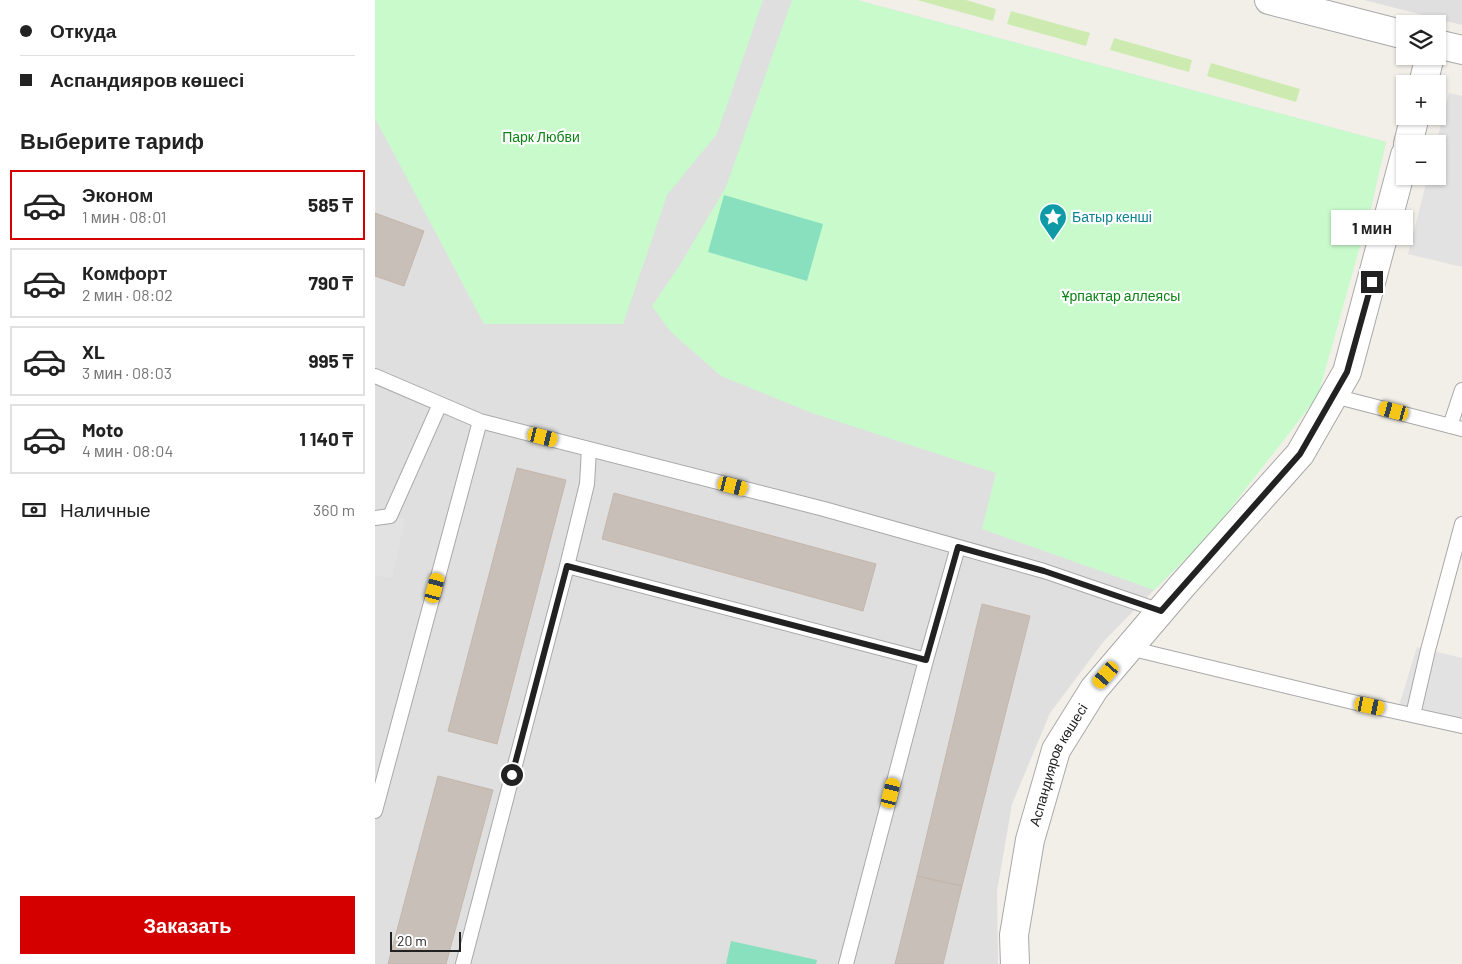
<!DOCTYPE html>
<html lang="ru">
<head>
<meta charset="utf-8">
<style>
	:root { --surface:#fff; --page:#f6f6f6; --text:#222; --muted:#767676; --line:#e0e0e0; --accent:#d40000 }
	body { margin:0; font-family:Barlow,sans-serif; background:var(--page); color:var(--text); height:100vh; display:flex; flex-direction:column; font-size:19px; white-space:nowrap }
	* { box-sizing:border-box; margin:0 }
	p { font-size:16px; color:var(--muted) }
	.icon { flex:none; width:28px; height:28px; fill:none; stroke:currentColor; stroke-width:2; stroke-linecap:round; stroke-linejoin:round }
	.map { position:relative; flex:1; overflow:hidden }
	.drawer { display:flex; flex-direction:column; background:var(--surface); width:375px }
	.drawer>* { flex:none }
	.banner { display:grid; align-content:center; height:110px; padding:0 20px; background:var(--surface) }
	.tools { position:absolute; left:1021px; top:15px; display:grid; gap:10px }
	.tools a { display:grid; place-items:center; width:50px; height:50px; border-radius:0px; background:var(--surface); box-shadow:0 1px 4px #0004; font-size:25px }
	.scale { position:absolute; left:15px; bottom:12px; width:71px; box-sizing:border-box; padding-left:5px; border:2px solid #222; border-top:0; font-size:14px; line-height:18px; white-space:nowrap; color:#222; -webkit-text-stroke:4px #fff; paint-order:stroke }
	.end { position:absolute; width:22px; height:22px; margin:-11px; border:6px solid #222; background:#fff; box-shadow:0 0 0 2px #fff }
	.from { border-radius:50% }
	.bubble { position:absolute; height:35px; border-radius:0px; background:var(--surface); box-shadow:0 1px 4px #0004; font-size:16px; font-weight:700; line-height:35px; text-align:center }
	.car { position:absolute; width:15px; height:30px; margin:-15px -8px; border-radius:6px; box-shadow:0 0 4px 1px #0007; background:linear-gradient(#f5c518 24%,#345 0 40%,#f5c518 0 76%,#345 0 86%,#f5c518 0) }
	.banner b { display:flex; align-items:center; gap:18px; height:48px; font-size:19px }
	.banner b+b { border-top:1px solid var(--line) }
	.banner i { width:12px; height:12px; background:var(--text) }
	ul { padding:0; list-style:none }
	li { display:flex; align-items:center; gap:15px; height:70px; margin:0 10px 8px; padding:0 10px; border:2px solid var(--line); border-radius:0px }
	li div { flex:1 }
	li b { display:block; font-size:19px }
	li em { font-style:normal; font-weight:700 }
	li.on { border-color:var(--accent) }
	li>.icon { width:45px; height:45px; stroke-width:1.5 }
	h2 { padding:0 20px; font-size:22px; line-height:60px }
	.pay { display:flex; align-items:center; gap:12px; height:55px; padding:0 20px; font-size:19px }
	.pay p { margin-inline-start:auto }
	.cta { display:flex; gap:10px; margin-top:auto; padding:10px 20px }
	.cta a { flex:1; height:58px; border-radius:0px; background:var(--accent); color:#fff; font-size:20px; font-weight:700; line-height:58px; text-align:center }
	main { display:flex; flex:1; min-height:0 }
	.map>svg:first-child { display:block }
</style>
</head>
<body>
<main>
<section class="drawer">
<div class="banner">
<b><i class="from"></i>Откуда</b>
<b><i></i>Аспандияров көшесі</b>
</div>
<h2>Выберите тариф</h2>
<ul>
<li class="on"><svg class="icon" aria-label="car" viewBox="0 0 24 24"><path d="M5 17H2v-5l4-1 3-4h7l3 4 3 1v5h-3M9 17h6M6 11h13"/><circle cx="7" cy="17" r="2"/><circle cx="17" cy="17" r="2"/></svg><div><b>Эконом</b><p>1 мин · 08:01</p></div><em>585 ₸</em></li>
<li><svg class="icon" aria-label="car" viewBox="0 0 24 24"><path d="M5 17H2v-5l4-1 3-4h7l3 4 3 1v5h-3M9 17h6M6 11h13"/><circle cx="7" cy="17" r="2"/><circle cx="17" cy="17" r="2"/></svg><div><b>Комфорт</b><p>2 мин · 08:02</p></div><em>790 ₸</em></li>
<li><svg class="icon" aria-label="car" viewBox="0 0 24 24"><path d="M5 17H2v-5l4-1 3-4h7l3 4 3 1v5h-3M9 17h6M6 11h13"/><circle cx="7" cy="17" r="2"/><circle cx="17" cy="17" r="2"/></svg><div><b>XL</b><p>3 мин · 08:03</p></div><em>995 ₸</em></li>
<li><svg class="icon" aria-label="car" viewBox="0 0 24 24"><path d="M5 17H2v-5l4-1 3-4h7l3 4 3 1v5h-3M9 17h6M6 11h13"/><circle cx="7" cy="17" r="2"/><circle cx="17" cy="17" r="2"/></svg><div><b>Moto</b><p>4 мин · 08:04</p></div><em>1 140 ₸</em></li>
</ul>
<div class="pay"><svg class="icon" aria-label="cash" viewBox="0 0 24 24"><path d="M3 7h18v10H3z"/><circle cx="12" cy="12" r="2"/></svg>Наличные<p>360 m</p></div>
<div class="cta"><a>Заказать</a></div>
</section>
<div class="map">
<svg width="1087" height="964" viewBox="0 0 1087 964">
	<rect width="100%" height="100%" fill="#f2efe9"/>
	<!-- residential -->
	<path fill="#e0dfdf" d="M 0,0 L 482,0 L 1011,142 L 996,207 L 834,536 L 779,590 L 729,641 L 675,713 L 637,804 L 622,891 L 623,964 L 0,964 Z
		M 989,0 L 1087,0 L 1087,25 Z"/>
	<!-- grass -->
	<path fill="#cdebb0" d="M 542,0 L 591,0 L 621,9 L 618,21 Z
		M 636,11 L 715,33 L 711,46 L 632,24 Z
		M 739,38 L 817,60 L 814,72 L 735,50 Z
		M 836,63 L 925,89 L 921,102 L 832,76 Z"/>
	<!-- park -->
	<path fill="#c8facc" d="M 0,0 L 388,0 L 342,134 L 292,195 L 248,324 L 109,324 L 0,118 Z
		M 417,0 L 482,0 L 1011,142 L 996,207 L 943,396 L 834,536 L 779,590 L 607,529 L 621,473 L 437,413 L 346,376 L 295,331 L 277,306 L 305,265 L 351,187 Z"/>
	<!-- pitch -->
	<path fill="#88e0be" d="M 349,195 L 448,224 L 432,281 L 333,252 Z
		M 356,941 L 442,960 L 441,964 L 351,964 Z"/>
	<!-- parking -->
	<path fill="#e2e2e2" d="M 1074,93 L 1087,96 L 1087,267 L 1033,254 L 1053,176 L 1062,176 L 1062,144 L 1061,144 Z
		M 15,516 L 30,519 L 17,578 L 0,575 L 0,518 Z
		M 1042,647 L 1087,658 L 1087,726 L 1022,712 Z"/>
	<!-- building -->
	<path fill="#c7bfb8" stroke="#c4b6ab" d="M 0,213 L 49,231 L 29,286 L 0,276 Z
		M 142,468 L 191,480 L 122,744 L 73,731 Z
		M 239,493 L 501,564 L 488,611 L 227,539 Z
		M 607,604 L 655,616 L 587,886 L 542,876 Z
		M 63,776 L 118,790 L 71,964 L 13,964 Z
		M 542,876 L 587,886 L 568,964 L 520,964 Z"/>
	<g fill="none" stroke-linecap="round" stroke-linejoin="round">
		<!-- lane casing -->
		<g stroke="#a9a9a9" stroke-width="16">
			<path id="lane" d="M 0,376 L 105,421 L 449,509 L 669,571 L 786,611
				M 959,396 L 1087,429
				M 1075,426 L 1087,390
				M 0,518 L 15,516 L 65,404
				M 192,566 L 212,484 L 214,449
				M 754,648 L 982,703 L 1087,726
				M 551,660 L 583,547
				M 1038,715 L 1053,650 L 1087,524
				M 0,811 L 105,421
				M 88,964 L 192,566 L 551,660 L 471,964"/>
		</g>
		<!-- street casing -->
		<g stroke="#a9a9a9" stroke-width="30">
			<g id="street">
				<path d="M 894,0 L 1030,35"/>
				<path d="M 1062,44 L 1087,50"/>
				<path d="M 1048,84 L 1055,56"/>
				<path d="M 1033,144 L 1040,116"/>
				<path id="s1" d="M 640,964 L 639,935 L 655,840 L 681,750 L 719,689 L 806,587 L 925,454 L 972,372 L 1030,155"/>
			</g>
		</g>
		<!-- lane -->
		<use href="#lane" stroke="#fff" stroke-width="14"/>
		<!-- street -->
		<use href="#street" stroke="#fff" stroke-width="28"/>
	</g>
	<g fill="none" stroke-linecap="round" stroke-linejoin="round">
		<!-- route -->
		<path stroke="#222" stroke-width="6" d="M 137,775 L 192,566 L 551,660 L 583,547 L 669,571 L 786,611 L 925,454 L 972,372 L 997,282"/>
	</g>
	<!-- icons -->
	<defs>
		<g id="sight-pin" transform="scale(1.4375)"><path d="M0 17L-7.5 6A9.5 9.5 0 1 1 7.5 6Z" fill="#0f9aa8" stroke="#fff"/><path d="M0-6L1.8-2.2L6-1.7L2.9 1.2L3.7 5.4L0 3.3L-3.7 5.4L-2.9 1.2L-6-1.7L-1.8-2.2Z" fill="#fff"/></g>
	</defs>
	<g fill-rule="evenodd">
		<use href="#sight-pin" x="678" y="217"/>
	</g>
	<g text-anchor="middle" stroke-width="4.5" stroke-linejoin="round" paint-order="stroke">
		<!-- park labels -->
		<g font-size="14" fill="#0c8416" stroke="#fff">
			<text x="166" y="142">Парк Любви</text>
			<text x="746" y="301">Ұрпактар аллеясы</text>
		</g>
		<!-- culture labels -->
		<g font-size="14" fill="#0d838f" stroke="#fff" text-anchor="start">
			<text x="697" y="222">Батыр кенші</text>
		</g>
		<!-- street labels -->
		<g font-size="14" fill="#222" stroke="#fff">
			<text dy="5" stroke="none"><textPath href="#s1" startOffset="206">Аспандияров көшесі</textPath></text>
		</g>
	</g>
</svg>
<div class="tools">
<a><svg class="icon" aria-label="layers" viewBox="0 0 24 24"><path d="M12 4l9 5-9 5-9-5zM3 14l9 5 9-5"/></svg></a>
<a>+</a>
<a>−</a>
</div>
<div class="scale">20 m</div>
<i class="end from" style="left:137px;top:775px"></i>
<i class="end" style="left:997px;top:282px"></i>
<div class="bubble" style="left:956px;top:210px;width:82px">1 мин</div>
<i class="car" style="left:1019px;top:411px;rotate:285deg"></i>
<i class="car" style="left:168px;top:437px;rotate:104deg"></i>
<i class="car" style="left:358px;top:486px;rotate:104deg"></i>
<i class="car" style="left:60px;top:588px;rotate:15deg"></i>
<i class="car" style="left:731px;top:675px;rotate:221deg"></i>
<i class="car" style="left:995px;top:706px;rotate:102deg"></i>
<i class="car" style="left:516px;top:793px;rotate:14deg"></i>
</div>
</main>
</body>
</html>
